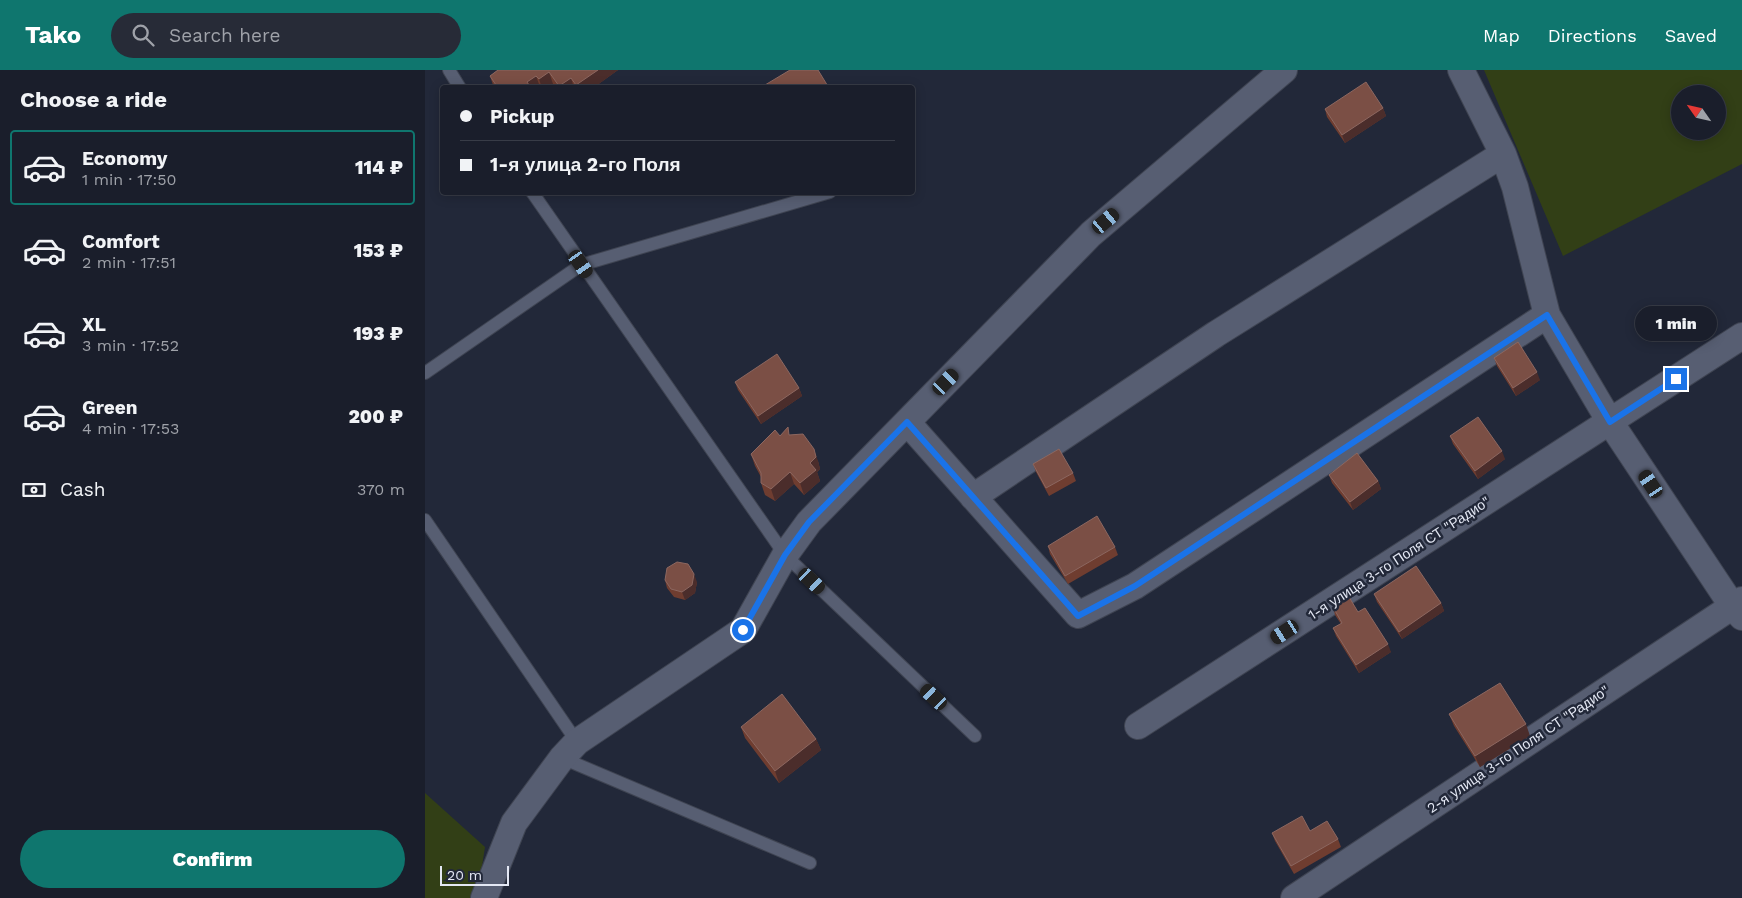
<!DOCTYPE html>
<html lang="en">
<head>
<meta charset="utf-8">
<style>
	:root { --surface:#1a1e2b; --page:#272b37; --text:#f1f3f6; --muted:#9fa2a9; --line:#383c47; --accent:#0f766e }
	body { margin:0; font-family:"Work Sans",sans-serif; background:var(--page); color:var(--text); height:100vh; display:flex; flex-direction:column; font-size:19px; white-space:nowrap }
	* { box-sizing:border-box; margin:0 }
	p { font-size:16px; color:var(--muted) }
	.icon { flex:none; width:28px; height:28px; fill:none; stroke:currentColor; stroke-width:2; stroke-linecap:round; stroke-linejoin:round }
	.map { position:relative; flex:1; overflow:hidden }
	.panel { display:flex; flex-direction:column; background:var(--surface); width:425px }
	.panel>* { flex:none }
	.guide { position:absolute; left:15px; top:15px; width:475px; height:110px; border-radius:5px; box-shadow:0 2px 12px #0003,0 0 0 1px var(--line); display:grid; align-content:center; height:110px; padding:0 20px; background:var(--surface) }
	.needle { width:32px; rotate:304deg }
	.fabs { position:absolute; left:1246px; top:15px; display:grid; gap:10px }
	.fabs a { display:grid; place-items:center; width:55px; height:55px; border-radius:50%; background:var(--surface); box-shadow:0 2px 12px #0003,0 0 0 1px var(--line); font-size:25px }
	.scale { position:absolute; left:15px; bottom:12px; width:69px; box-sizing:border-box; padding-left:5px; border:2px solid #e4e8f4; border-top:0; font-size:14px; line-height:18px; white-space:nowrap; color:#e4e8f4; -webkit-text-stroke:4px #222839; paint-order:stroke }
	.end { position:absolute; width:22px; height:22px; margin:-11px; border:6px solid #1a73e8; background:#fff; box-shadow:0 0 0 2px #fff }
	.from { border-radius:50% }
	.bubble { position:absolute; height:35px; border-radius:18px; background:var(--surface); box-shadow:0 2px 12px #0003,0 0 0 1px var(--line); font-size:16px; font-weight:800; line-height:35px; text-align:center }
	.car { position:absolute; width:15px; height:30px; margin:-15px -8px; border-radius:6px; box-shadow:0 0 4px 1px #0007; background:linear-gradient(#222 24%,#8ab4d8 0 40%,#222 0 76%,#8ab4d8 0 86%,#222 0) }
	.guide b { display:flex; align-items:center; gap:18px; height:48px; font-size:19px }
	.guide b+b { border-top:1px solid var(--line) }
	.guide i { width:12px; height:12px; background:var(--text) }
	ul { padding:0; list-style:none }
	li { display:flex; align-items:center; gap:15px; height:75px; margin:0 10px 8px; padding:0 10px; border:2px solid transparent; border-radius:5px }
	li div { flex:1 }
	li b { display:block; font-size:19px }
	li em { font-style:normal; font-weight:800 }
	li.active { border-color:var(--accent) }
	li>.icon { width:45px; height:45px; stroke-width:1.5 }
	h2 { padding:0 20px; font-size:22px; line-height:60px }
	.pay { display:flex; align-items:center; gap:12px; height:55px; padding:0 20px; font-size:19px }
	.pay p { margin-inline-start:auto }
	.button { display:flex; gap:10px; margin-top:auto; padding:10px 20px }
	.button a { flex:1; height:58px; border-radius:30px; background:var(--accent); color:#fff; font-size:20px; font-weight:800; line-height:58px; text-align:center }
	header { display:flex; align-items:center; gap:30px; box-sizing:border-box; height:70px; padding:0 25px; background:var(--accent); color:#fff }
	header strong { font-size:24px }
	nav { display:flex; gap:28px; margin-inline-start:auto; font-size:18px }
	.search { width:350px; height:45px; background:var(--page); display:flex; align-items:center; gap:12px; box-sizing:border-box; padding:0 18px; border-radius:28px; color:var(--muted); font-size:19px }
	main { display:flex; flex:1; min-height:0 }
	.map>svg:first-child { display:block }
</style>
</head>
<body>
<header>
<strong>Tako</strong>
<div class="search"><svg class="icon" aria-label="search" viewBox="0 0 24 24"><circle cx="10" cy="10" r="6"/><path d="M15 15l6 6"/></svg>Search here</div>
<nav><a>Map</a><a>Directions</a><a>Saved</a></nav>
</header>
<main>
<section class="panel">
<h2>Choose a ride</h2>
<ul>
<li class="active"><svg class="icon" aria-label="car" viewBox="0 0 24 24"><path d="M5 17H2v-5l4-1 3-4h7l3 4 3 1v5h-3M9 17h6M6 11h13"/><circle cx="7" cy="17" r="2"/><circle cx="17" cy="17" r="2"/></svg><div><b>Economy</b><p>1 min · 17:50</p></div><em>114 ₽</em></li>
<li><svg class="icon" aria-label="car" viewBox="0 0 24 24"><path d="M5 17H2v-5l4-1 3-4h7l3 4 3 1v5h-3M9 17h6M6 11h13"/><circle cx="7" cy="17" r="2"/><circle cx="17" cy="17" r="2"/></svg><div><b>Comfort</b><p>2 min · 17:51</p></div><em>153 ₽</em></li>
<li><svg class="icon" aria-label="car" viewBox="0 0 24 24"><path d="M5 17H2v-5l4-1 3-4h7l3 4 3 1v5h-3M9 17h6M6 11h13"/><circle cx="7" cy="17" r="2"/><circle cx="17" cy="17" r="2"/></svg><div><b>XL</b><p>3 min · 17:52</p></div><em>193 ₽</em></li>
<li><svg class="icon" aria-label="car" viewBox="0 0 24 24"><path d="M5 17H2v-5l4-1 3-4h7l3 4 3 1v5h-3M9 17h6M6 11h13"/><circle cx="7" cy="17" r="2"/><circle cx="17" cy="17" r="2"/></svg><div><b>Green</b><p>4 min · 17:53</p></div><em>200 ₽</em></li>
</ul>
<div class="pay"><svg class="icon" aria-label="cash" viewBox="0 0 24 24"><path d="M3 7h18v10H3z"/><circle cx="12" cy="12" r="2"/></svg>Cash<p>370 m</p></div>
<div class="button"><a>Confirm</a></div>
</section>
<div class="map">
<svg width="1317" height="828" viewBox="0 0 1317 828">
	<rect width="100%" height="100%" fill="#222839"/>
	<!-- green -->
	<path fill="#323f16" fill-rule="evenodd" d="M 1059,0 L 1317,0 L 1317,94 L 1138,186 ZM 1255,24 L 1292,24 L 1292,61 L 1255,61 Z
		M 0,723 L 60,777 L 52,828 L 0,828 Z"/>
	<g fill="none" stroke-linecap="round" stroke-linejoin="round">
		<!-- service casing -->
		<g stroke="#3f4452" stroke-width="14">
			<path id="service" d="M 24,0 L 35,18
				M 107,122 L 360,485 L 550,666
				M 0,303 L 156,195 L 405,122
				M 0,450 L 152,672
				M 137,688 L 385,793"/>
		</g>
		<!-- minor casing -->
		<g stroke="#3f4452" stroke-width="28">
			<path id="minor" d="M 1036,0 L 1078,84 L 1090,117 L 1122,245 L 1185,352 L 1308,537 L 1317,547
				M 482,352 L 653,545 L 710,516 L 1122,245
				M 548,427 L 791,264 L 1078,84
				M 713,656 L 1317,266
				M 59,828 L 89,753 L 137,688 L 152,672 L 318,560 L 360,485 L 384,452 L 666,164 L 859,0
				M 869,828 L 1317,530"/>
		</g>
		<!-- service -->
		<use href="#service" stroke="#575e72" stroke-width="12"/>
		<!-- minor -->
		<use href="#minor" stroke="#575e72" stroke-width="26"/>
	</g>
	<!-- wall -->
	<path fill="#6f3d30" d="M 73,0 L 193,0 L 168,18 L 131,18 L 128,14 L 123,18 L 69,18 L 65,6 Z
		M 958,38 L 961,46 L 920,73 L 902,47 L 900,39 Z
		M 1069,288 L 1115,310 L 1091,326 L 1072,296 Z
		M 310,312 L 374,318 L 377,326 L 336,354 L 313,320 Z
		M 366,365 L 393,391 L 395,399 L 392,402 L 395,411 L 379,425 L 369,414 L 350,431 L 340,425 L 336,413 L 336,407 L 330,396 L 326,384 L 355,366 Z
		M 1025,366 L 1080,389 L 1053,409 L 1028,374 Z
		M 608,394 L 648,403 L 651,411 L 624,426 L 611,402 Z
		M 904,405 L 953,411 L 956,419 L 928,440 L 907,413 Z
		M 623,476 L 690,477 L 693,485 L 643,514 L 625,484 Z
		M 240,510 L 272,512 L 270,523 L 260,530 L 249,527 L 242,518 Z
		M 949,524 L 1016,533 L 1019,541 L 977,569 L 952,532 Z
		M 908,537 L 933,542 L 966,582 L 934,603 L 911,566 L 908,558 L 916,554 L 910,545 Z
		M 1024,644 L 1105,666 L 1055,697 L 1029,656 Z
		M 316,657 L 391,669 L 396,680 L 354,713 L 320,668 Z
		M 885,761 L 913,769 L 916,777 L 869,804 L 850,771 L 847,763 Z"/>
	<!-- shaded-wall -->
	<path fill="#4b2d2b" d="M 173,0 L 193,0 L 168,18 L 152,18 L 151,15 Z
		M 124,2 L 128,14 L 123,18 L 117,18 L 114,9 Z
		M 111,6 L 115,17 L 104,18 L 102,12 Z
		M 146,8 L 149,18 L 134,18 L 134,16 Z
		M 958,38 L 961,46 L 920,73 L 917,65 Z
		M 1112,302 L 1115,310 L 1091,326 L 1088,318 Z
		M 374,318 L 377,326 L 336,354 L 333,346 Z
		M 389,379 L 393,391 L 395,399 L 392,402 L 395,411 L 379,425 L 375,413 L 385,393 Z
		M 1077,381 L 1080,389 L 1053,409 L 1050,401 Z
		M 365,402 L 369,414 L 350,431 L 346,419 Z
		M 953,411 L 956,419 L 928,440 L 925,432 Z
		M 269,504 L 272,512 L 270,523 L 260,530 L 257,522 Z
		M 1016,533 L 1019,541 L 977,569 L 974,562 Z
		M 963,574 L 966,582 L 934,603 L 931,595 Z
		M 1101,654 L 1105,666 L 1055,697 L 1050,686 Z
		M 391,669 L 396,680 L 354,713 L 350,701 Z"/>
	<!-- building -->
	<path fill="#7b4f45" stroke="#8c6760" d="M 73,0 L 173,0 L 151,15 L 146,8 L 134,16 L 124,2 L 114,9 L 111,6 L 102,12 L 106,18 L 73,18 L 65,6 Z
		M 365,0 L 393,0 L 404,18 L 342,18 L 340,15 Z
		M 941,12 L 958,38 L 917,65 L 900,39 Z
		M 1093,272 L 1112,302 L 1088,318 L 1069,288 Z
		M 352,284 L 374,318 L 333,346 L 310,312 Z
		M 1053,347 L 1077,381 L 1050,401 L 1025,366 Z
		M 363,357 L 364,365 L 378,364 L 389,379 L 391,387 L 385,393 L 391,400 L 375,413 L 365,402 L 346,419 L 336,413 L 336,403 L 326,384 L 350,360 L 355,366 Z
		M 634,379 L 648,403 L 621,418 L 608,394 Z
		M 932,383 L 953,411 L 925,432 L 904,405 Z
		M 672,446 L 690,477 L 640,506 L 623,476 Z
		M 252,492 L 263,494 L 269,504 L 267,515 L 257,522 L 246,519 L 240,510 L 242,498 Z
		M 991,496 L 1016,533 L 974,562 L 949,524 Z
		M 924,527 L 933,542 L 940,538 L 963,574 L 931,595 L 908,558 L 917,553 L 908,537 Z
		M 1075,613 L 1101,654 L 1050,686 L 1024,644 Z
		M 357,624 L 391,669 L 350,701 L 316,657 Z
		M 877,746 L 885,761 L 902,751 L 913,769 L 866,796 L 847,763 Z"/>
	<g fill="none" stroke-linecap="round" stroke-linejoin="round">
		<!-- route -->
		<path stroke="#1a73e8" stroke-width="6" d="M 318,560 L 360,485 L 384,452 L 482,352 L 653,546 L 710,516 L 1122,245 L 1185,352 L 1251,309"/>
	</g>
	<g text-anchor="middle" stroke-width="5" stroke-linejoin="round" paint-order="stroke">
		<!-- street labels -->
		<g font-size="14" fill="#e4e8f4" stroke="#222839">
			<text transform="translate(974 488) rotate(-33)" y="5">1-я улица 3-го Поля СТ "Радио"</text>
			<text transform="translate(1093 679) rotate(-34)" y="5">2-я улица 3-го Поля СТ "Радио"</text>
		</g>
	</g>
</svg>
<div class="fabs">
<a><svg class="needle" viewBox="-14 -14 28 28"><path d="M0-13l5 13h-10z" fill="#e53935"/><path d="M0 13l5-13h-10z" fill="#9fa2a9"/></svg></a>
</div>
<div class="scale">20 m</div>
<i class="end from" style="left:318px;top:560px"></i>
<i class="end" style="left:1251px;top:309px"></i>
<div class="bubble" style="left:1210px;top:236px;width:82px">1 min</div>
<i class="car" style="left:681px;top:151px;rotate:50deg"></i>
<i class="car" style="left:156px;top:194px;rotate:145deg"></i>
<i class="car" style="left:521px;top:312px;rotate:44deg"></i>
<i class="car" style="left:1226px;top:414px;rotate:326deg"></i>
<i class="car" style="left:387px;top:511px;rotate:133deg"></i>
<i class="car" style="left:860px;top:562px;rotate:237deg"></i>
<i class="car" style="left:509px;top:627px;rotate:313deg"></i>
<div class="guide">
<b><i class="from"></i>Pickup</b>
<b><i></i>1-я улица 2-го Поля</b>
</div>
</div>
</main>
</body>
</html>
